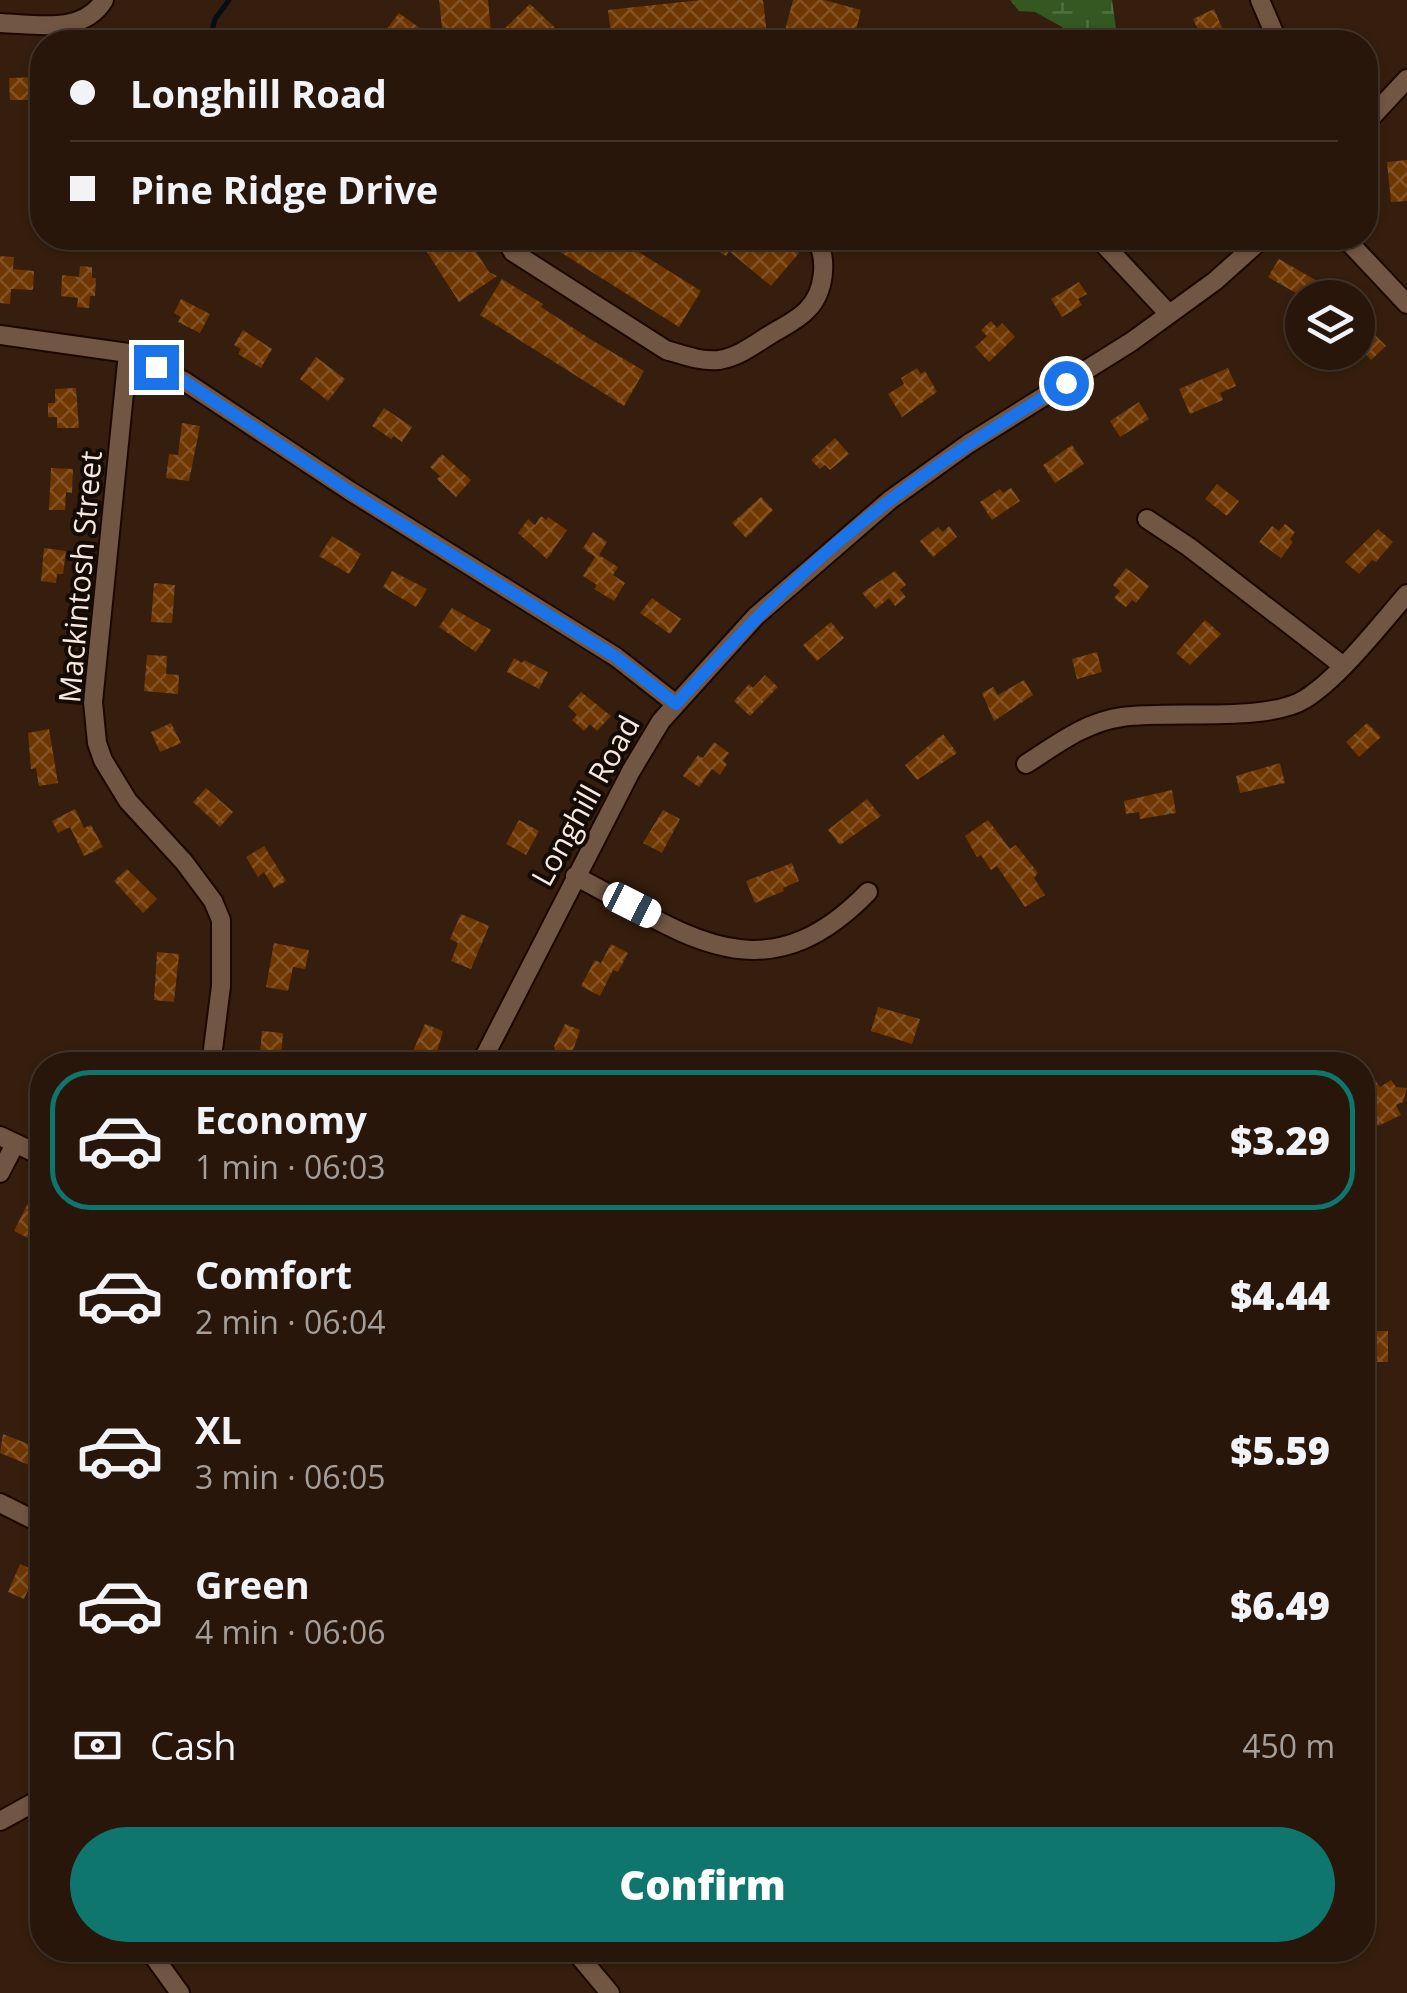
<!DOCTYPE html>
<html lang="en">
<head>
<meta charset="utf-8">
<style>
	:root { --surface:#28160a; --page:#301f13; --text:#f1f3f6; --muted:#a59f9c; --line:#44352b; --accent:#0f766e }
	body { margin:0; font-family:"Open Sans",sans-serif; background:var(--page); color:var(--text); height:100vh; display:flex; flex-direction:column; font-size:38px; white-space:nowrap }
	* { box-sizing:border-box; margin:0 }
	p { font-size:32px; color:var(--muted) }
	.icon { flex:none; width:55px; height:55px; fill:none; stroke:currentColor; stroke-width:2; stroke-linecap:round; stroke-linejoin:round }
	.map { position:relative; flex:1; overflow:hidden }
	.details { position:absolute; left:30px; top:1052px; width:1345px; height:910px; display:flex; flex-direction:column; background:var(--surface); border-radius:40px; box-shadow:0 2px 8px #0004,0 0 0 2px var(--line) }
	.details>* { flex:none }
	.banner { position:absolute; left:30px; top:30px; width:1348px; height:220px; border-radius:40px; box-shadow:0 2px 8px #0004,0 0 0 2px var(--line); display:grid; align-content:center; height:220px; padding:0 40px; background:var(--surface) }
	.fabs { position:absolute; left:1285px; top:280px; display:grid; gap:20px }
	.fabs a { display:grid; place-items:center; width:90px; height:90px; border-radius:50%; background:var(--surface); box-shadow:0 2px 8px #0004,0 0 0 2px var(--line); font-size:50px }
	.end { position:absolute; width:45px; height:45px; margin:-22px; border:12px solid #1a73e8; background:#fff; box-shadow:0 0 0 5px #fff }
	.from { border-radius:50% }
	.car { position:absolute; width:30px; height:60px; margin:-30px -15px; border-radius:12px; box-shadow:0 0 8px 2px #0007; background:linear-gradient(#fff 24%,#345 0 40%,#fff 0 76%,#345 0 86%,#fff 0) }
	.banner b { display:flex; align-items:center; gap:35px; height:95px; font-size:38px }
	.banner b+b { border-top:2px solid var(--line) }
	.banner i { width:25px; height:25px; background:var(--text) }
	ul { padding:18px 0 0; list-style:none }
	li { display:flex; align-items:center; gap:30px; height:140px; margin:0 20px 15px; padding:0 20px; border:5px solid transparent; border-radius:40px }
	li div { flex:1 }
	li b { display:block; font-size:38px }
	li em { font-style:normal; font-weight:800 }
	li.current { border-color:var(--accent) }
	li>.icon { width:90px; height:90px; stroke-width:1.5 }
	.pay { display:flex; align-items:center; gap:25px; height:110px; padding:0 40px; font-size:38px }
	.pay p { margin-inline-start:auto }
	.cta { display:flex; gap:20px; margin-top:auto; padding:20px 40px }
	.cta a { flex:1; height:115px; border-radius:60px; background:var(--accent); color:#fff; font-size:40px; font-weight:800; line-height:115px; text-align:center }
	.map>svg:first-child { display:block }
</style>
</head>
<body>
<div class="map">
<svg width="1407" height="1993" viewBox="0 0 1407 1993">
	<defs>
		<pattern id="wetland-marsh" width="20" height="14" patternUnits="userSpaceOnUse" patternTransform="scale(2.5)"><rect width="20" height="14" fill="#335822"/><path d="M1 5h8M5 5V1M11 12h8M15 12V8" fill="none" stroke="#517042"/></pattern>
		<pattern id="building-cross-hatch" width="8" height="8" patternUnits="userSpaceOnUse" patternTransform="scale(2.5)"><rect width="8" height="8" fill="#6e3600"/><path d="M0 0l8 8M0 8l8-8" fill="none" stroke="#835325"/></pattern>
	</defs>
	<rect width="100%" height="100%" fill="#351e0d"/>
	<!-- wetland -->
	<path fill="url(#wetland-marsh)" d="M 1010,0 L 1112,0 L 1118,42 L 1072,42 L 1062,27 L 1035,12 L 1019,11 Z"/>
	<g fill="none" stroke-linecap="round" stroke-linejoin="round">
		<!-- stream -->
		<path stroke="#030e15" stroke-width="5" d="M 209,42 L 215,19 L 229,0"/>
	</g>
	<!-- building -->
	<path fill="url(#building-cross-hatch)" d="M 439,0 L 488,0 L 491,32 L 443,37 Z
		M 701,0 L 763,0 L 767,35 L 705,42 L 612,42 L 608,10 Z
		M 793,0 L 824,0 L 861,10 L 853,42 L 817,42 L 784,34 Z
		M 530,4 L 570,42 L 509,42 L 500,33 Z
		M 1214,9 L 1223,30 L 1203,40 L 1193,19 Z
		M 399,13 L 439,42 L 377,42 Z
		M 42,77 L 42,100 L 10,100 L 9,78 Z
		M 1407,160 L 1407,201 L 1391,202 L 1387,162 Z
		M 418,238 L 467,238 L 489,272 L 497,276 L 459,302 Z
		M 538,238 L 616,238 L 701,291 L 679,327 Z
		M 696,238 L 781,238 L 799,253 L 771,286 L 729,251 L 726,256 Z
		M 0,256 L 14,257 L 13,269 L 34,271 L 33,290 L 11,289 L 10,304 L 0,303 Z
		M 1279,259 L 1324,285 L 1317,298 L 1294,298 L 1296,293 L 1268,277 Z
		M 80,266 L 92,267 L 92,278 L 96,278 L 95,296 L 90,296 L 89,308 L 77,307 L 78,298 L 61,296 L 62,275 L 79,277 Z
		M 502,279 L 543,304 L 541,307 L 590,339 L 644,371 L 624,406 L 480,315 Z
		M 1079,282 L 1087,294 L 1078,299 L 1082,305 L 1062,317 L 1051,299 Z
		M 181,299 L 210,314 L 200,333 L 178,322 L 181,317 L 174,313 Z
		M 1358,318 L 1386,346 L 1371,360 L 1358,346 Z
		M 991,321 L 997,328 L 1002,323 L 1015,337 L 989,362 L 975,347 L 987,336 L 981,330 Z
		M 243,330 L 272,349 L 261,368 L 238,354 L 241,349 L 234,345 Z
		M 316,357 L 345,379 L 328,401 L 300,379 Z
		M 917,368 L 921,374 L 925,371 L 937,392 L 902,417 L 888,394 L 904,384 L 901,378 Z
		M 1228,368 L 1236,386 L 1220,393 L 1223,400 L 1190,414 L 1179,389 Z
		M 76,388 L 79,428 L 57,428 L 57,417 L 48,417 L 48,403 L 55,403 L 55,389 Z
		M 1139,402 L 1149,419 L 1120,437 L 1110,421 Z
		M 384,408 L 412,427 L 402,442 L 394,436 L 391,439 L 372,426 Z
		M 182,423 L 200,426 L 189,481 L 166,478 L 169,454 L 178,455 Z
		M 835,438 L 849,454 L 830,470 L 825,465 L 820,469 L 811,460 Z
		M 1072,445 L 1084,464 L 1055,483 L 1043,465 Z
		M 442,454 L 471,480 L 456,497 L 437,479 L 440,476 L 430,467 Z
		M 51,468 L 73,469 L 72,493 L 66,492 L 65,510 L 49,510 Z
		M 1217,484 L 1239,501 L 1227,516 L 1205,499 Z
		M 1011,488 L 1020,501 L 992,520 L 980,502 L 1000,489 L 1003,493 Z
		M 761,497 L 773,510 L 746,538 L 732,523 Z
		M 541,516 L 546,520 L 548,517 L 567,530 L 547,559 L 518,533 L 528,519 L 535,525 Z
		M 1285,524 L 1295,532 L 1290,539 L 1293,542 L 1281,558 L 1259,542 L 1272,526 L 1279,531 Z
		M 949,526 L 957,537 L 933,557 L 920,541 L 938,527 L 943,532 Z
		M 1378,529 L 1393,542 L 1376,562 L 1372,560 L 1359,574 L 1345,562 Z
		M 593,532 L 607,542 L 599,555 L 618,567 L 613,575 L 625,583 L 614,601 L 594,589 L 597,585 L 583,576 L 595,557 L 583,548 Z
		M 332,536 L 361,554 L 349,574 L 319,556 Z
		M 44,548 L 66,551 L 63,574 L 57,574 L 56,583 L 41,581 Z
		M 1126,568 L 1149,586 L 1136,603 L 1132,600 L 1126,607 L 1114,598 L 1120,591 L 1113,585 Z
		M 392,571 L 427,589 L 416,607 L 383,587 Z
		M 895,571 L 906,585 L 900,590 L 906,597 L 895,606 L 889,598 L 876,609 L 862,593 Z
		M 154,583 L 175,585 L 172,623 L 151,622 Z
		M 652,598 L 681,619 L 670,634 L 640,613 Z
		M 452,608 L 491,630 L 476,652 L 439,627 Z
		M 1205,620 L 1221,634 L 1190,665 L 1176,653 Z
		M 831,622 L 844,638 L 817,661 L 803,645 Z
		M 1097,652 L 1102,672 L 1077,679 L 1072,659 Z
		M 147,655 L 167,656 L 166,674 L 179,675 L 178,694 L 144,691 Z
		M 514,658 L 522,663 L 524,660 L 548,672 L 539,689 L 507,672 Z
		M 765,675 L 778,687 L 750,716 L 734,701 L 749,684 L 753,688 Z
		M 1024,680 L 1033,695 L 994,721 L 982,693 L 993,687 L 998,695 Z
		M 581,692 L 611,716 L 597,731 L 590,724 L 584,731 L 572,720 L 577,715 L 568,706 Z
		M 171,723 L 181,743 L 160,752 L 151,732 Z
		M 1367,723 L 1381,737 L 1359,757 L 1346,742 Z
		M 49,729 L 58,783 L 39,786 L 36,768 L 31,769 L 28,733 Z
		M 943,734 L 957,753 L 917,780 L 905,765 Z
		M 714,742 L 729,753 L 723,761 L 727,764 L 720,775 L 712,769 L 699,787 L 683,776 L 698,755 L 703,758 Z
		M 1280,763 L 1285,783 L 1240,793 L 1236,776 Z
		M 206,788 L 233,812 L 220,827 L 193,802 Z
		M 1172,790 L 1176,813 L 1140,819 L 1139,812 L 1126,814 L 1124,801 Z
		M 867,799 L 881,816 L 840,845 L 828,830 Z
		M 75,809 L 84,828 L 91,825 L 103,847 L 84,856 L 70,827 L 58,833 L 52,821 Z
		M 663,810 L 680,819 L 662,853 L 643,843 Z
		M 519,820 L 539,831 L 526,855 L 506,844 Z
		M 988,820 L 1010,849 L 1016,845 L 1038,873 L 1034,878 L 1045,895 L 1025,907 L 997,866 L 991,870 L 981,855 L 977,857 L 965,836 Z
		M 264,846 L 286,881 L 274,888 L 264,872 L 258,877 L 246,857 Z
		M 792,863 L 799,881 L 783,888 L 784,891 L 755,903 L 746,881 Z
		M 127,869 L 157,899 L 143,913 L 114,881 Z
		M 461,914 L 489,926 L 471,969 L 451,961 L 458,943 L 450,939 Z
		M 274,943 L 309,950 L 305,969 L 293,967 L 288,991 L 266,987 Z
		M 611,944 L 628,953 L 618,972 L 613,970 L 600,996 L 581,986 L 595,960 L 601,963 Z
		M 157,952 L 179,954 L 174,1002 L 154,1000 Z
		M 878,1007 L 920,1019 L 912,1044 L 871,1031 Z
		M 425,1024 L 443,1031 L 433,1065 L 409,1060 Z
		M 565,1024 L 580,1030 L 571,1056 L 555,1050 L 554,1046 Z
		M 262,1031 L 283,1033 L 280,1065 L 259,1065 Z
		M 1374,1079 L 1380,1087 L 1391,1080 L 1396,1087 L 1407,1088 L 1403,1102 L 1396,1105 L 1401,1115 L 1378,1126 L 1362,1103 L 1362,1087 Z
		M 31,1197 L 42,1203 L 42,1217 L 30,1239 L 14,1231 Z
		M 1362,1331 L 1388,1331 L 1388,1362 L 1362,1362 Z
		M 3,1434 L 36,1447 L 29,1465 L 0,1453 Z
		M 20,1564 L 42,1574 L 42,1594 L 29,1588 L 24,1599 L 8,1592 Z"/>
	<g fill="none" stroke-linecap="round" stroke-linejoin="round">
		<!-- minor casing -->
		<g stroke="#1b0700" stroke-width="22">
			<path id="minor" d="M 1260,0 L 1278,42
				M 0,23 C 36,24 83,35 104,0
				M 1365,124 L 1407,79
				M 505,238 L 513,252 L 666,350 C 683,355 702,362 719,360 C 738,357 752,346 768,336 C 780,328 797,321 807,310 C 825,292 828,259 816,238
				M 1098,238 L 1169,314
				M 1345,238 L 1407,304
				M 0,335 L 128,353 L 184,381 L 350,491 L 616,657 L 676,704
				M 128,353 L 93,702 L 97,743 L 103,760 L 128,801 L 184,862 L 213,901 L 221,920 L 221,986 L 211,1065
				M 1147,519 L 1189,547 L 1342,665
				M 1026,764 C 1056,745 1085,722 1122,717 C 1170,710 1267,723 1305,699 C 1340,677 1379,626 1407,594
				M 575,876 C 685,933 762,1001 868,892
				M 480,1065 L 631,771 L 661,721 L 756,616 L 890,500 L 968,444 L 1131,342 L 1215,281 L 1263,238
				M 0,1136 L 42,1156
				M 0,1173 L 15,1144
				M 0,1503 L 42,1524
				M 0,1821 L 42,1798
				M 149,1950 L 180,1993
				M 574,1950 L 610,1993"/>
		</g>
		<!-- minor -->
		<use href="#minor" stroke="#715644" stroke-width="18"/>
	</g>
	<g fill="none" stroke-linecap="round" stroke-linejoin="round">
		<!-- route -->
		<path stroke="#1a73e8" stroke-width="12" d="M 156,367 L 184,381 L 350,492 L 616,657 L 676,704 C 743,630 812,558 893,498 C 948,456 1007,420 1066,383"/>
	</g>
	<g text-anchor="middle" stroke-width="8" stroke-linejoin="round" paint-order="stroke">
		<!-- street labels -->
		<g font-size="30" fill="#f8e8dd" stroke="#150b05">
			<text transform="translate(81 577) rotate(-85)" y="10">Mackintosh Street</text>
			<text transform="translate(586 801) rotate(-61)" y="10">Longhill Road</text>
		</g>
	</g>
</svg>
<div class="fabs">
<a><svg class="icon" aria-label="layers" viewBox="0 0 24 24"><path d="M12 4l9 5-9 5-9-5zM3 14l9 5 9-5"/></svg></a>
</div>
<i class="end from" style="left:1066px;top:383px"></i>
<i class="end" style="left:156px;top:367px"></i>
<i class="car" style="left:632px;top:905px;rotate:117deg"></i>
<div class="banner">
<b><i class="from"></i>Longhill Road</b>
<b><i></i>Pine Ridge Drive</b>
</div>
<section class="details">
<ul>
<li class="current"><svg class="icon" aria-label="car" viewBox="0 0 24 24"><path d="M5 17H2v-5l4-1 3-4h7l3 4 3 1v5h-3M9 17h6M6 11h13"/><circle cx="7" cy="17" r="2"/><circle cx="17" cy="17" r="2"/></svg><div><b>Economy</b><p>1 min · 06:03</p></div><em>$3.29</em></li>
<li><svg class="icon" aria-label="car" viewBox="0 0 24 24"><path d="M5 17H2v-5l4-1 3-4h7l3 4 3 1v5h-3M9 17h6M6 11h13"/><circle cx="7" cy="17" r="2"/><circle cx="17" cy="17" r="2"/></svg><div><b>Comfort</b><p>2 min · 06:04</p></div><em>$4.44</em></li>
<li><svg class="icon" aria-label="car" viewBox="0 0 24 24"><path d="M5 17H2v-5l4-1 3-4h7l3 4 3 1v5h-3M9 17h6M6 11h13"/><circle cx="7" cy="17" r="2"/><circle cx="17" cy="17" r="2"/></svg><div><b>XL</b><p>3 min · 06:05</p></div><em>$5.59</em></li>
<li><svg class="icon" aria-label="car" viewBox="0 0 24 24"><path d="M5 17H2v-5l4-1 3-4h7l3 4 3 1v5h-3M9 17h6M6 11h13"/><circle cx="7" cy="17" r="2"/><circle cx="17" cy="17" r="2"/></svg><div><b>Green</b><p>4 min · 06:06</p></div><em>$6.49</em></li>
</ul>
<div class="pay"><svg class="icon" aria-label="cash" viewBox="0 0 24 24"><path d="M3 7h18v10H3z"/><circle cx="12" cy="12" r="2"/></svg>Cash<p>450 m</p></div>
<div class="cta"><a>Confirm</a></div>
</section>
</div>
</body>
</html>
